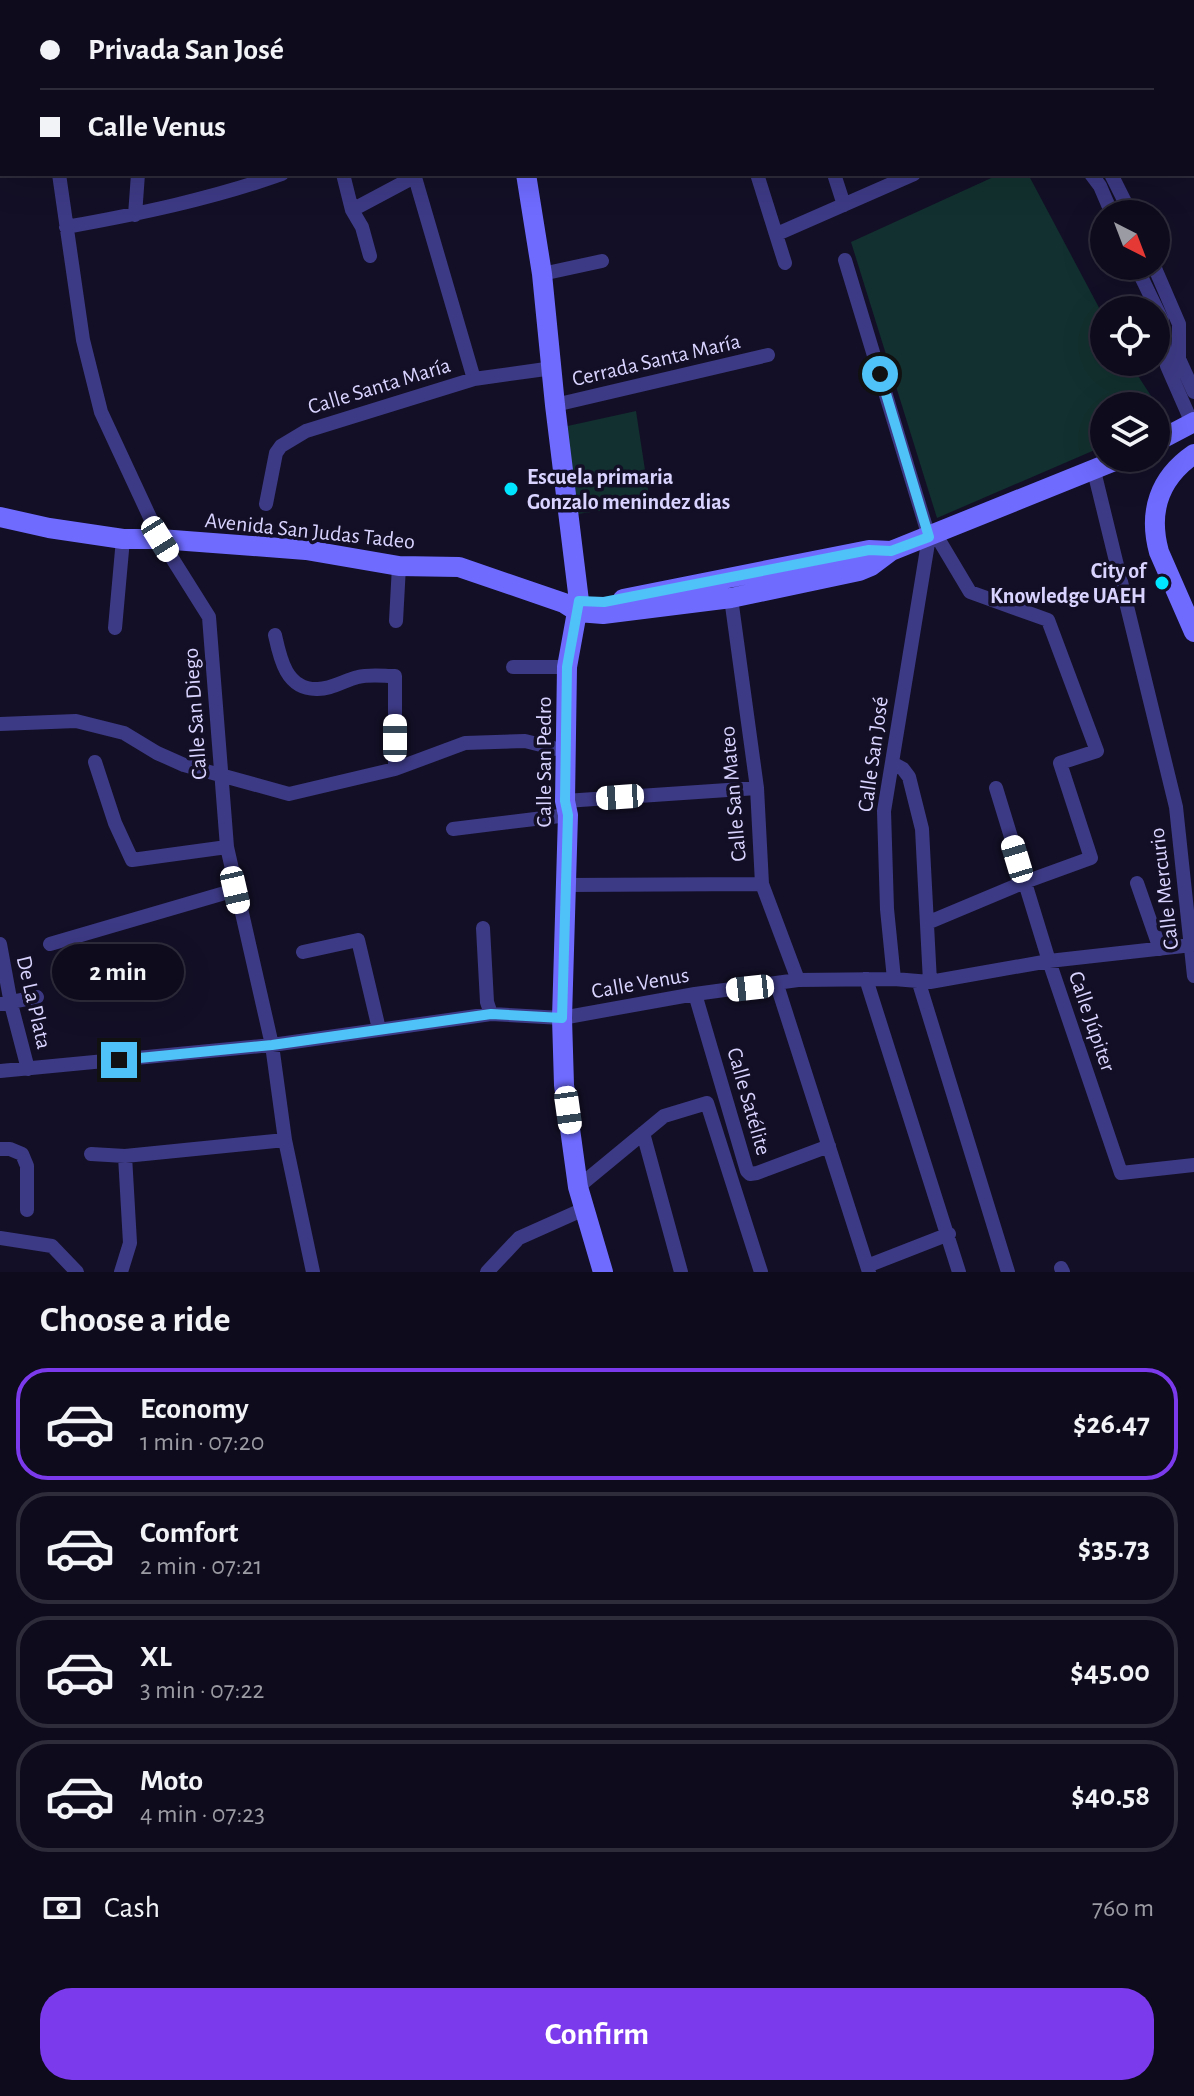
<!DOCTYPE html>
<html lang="en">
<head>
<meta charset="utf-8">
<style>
	:root { --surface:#0e0b1c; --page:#171425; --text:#f1f3f6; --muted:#9b9ba3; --line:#2e2b3b; --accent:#7c3aed }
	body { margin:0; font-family:"Alegreya Sans",sans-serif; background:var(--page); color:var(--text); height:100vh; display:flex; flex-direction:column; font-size:30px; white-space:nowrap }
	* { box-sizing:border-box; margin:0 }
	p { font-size:26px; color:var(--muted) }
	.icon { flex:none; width:44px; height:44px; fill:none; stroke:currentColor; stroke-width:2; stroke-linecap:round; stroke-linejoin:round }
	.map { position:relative; height:1272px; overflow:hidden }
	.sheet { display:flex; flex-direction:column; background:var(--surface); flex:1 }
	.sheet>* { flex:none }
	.guide { position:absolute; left:0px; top:0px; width:1194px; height:176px; box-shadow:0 8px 32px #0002,0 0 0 2px var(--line); display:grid; align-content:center; height:176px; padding:0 40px; background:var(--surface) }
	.needle { width:52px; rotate:138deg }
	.tools { position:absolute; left:1090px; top:200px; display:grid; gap:16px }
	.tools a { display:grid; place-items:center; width:80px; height:80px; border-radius:50%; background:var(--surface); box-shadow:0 8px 32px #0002,0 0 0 2px var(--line); font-size:40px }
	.end { position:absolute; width:36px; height:36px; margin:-18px; border:10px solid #4fc3f7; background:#111; box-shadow:0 0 0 4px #111 }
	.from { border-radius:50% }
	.bubble { position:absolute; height:56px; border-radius:28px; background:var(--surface); box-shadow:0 8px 32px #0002,0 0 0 2px var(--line); font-size:26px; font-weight:700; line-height:56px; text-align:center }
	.car { position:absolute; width:24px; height:48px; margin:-24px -12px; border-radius:10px; box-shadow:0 0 6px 2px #0007; background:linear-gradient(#fff 24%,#345 0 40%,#fff 0 76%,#345 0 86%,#fff 0) }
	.guide b { display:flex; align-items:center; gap:28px; height:76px; font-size:30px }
	.guide b+b { border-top:2px solid var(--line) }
	.guide i { width:20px; height:20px; background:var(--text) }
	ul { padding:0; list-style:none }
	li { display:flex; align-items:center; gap:24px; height:112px; margin:0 16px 12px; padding:0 24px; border:4px solid var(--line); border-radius:32px }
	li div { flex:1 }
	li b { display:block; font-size:30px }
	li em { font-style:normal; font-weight:700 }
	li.current { border-color:var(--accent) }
	li>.icon { width:72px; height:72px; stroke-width:1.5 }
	h2 { padding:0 40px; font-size:36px; line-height:96px }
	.pay { display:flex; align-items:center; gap:20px; height:88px; padding:0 40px; font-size:30px }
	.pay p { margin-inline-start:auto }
	.cta { display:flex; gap:16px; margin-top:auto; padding:16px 40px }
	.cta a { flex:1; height:92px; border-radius:32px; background:var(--accent); color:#fff; font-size:32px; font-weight:700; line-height:92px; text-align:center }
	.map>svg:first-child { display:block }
</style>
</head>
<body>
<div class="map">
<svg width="1194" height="1272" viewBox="0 0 1194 1272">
	<rect width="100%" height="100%" fill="#130f26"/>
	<!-- green -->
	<path fill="#12302f" d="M 1000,174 L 1028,174 L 1104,317 L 1104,362 L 1129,362 L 1166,419 L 1156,424 L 1156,406 L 1104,406 L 1104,446 L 937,518 L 851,242 Z
		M 636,411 L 650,503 L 578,514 L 563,427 Z"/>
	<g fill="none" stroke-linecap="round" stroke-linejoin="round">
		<!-- street -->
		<path stroke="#3d3a85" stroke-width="14" d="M 33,0 L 33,2
			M 388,0 L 388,2
			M 671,0 L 672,2
			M 756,0 L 758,2
			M 842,0 L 843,2
			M 1048,0 L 1049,2
			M 1129,0 L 1130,2
			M 153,2 L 153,0
			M 1020,2 L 1025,0
			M 1192,132 L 1194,136
			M 59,174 L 83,340 L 101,412 L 160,539 L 209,617 L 227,847 L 272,1045 L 285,1140 L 313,1272
			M 343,174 L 352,210 L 362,227 L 370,256
			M 414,174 L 474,379
			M 757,174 L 785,263
			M 834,174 L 844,205
			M 1091,174 L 1100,186 L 1112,214
			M 1111,174 L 1131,214
			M 352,210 L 414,177
			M 135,215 L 138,174
			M 66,227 C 139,214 211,199 282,174
			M 777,234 L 914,174
			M 845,260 L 929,537 L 884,811 L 887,909 L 894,979
			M 1136,266 L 1162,320 L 1167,366 L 1192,423
			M 1154,266 L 1179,324 L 1179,359 L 1194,392
			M 542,274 L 602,261
			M 555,405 L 768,355
			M 1094,471 L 1176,807 L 1194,976
			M 266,504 L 276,453 L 281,446 L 306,431 L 474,379 L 553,368
			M 731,598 L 757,788 L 762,884 L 798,980
			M 396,621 L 399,566
			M 115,628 L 123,539
			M 275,635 C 280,658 286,689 316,689 C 330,690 345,680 358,677 C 369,674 384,676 395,676 L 395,769
			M 513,667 L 567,667
			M 0,724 L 76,721 L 124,733 L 157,753 L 184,765 L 289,794 L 395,769 L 465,743 L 525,741 L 565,751
			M 95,762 L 115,823 L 132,860 L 227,847
			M 892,763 L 903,769 L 909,777 L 922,829 L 930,982
			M 996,788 L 1049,961 L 1121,1173 L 1194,1165
			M 565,801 L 757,788
			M 453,829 L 568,815
			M 1137,883 L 1160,949
			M 565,885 L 762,884
			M 927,923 L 1025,882 L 1091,858 L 1060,763 L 1097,751 L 1048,620 L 970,592 L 936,535
			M 483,928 L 487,1002 L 491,1014
			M 0,944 L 11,1004 L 28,1069
			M 50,944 L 235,890
			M 303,952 L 358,940 L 379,1029
			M 866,979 L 959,1272
			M 919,983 L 1008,1272
			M 777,985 L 869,1272
			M 695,994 L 747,1171 L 750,1174 L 757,1173 L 829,1146
			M 0,1004 L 37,997
			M 0,1071 L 272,1045 L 491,1014 L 562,1018 L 695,994 L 798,980 L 894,979 L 930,982 L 1049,961 L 1192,945
			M 643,1133 L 681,1272
			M 0,1149 L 10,1149 L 22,1154 L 27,1166 L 27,1210
			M 91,1154 L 125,1156 L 285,1140
			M 578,1187 L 664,1116 L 707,1103 L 761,1272
			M 0,1238 L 52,1246 L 77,1272
			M 867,1266 L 949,1234
			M 1061,1268 L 1063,1272
			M 121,1272 L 130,1243 L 125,1156
			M 487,1272 L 519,1238 L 584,1209"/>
		<!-- secondary -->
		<path stroke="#6f6bff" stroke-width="20" d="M 505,0 L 505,2
			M 526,174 L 542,274 L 555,405 L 579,601 L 567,667 L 565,801 L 568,815 L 562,1018 L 564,1085 L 578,1187 L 603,1272
			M 1156,442 L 1194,422
			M 1194,454 C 1159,478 1148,512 1159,552 L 1194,632
			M 0,517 L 49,528 L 123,539 L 160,539 L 306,550 L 399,566 L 459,567 L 564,603 L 578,612 L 603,614 L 731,598 L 859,571 L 871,566 L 891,551 L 1122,458
			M 623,599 L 869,550 L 891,551"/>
	</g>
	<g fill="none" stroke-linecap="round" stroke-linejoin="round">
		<!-- route -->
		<path stroke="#4fc3f7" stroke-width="10" d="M 119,1060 L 272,1045 L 491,1014 L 562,1018 L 568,815 L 565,801 L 567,667 L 579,601 L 604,602 L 869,550 L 891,551 L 929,537 L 880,374"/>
	</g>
	<!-- markers -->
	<g fill="#00e5ff" stroke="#130f26" stroke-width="3">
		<circle cx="511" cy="489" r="8"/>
		<circle cx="1162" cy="583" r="8"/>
	</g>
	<g text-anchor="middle" stroke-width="7" stroke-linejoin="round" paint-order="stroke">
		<!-- street labels -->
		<g font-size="22" fill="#d9d4ff" stroke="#130f26">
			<text transform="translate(656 359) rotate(-13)" y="8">Cerrada Santa María</text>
			<text transform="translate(379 385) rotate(-17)" y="8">Calle Santa María</text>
			<text transform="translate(310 530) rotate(6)" y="8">Avenida San Judas Tadeo</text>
			<text transform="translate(194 714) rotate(-94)" y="8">Calle San Diego</text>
			<text transform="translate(872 754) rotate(-82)" y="8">Calle San José</text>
			<text transform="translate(543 762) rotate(-90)" y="8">Calle San Pedro</text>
			<text transform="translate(732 794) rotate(-95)" y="8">Calle San Mateo</text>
			<text transform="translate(1163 889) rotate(-97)" y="8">Calle Mercurio</text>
			<text transform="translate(640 982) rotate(-10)" y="8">Calle Venus</text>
			<text transform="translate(35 1002) rotate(77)" y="8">De La Plata</text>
			<text transform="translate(1093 1021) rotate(71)" y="8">Calle Júpiter</text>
			<text transform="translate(750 1101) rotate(74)" y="8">Calle Satélite</text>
		</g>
		<!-- poi labels -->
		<g font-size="22" font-weight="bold" fill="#d9d4ff" stroke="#130f26" text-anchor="start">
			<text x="527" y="484">Escuela primaria<tspan x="527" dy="25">Gonzalo menindez dias</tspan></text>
			<text x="1146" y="578" text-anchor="end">City of<tspan x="1146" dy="25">Knowledge UAEH</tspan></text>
		</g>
	</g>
</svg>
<div class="tools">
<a><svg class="needle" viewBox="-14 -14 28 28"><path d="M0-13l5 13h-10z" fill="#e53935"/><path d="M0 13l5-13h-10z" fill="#9b9ba3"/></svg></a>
<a><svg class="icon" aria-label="locate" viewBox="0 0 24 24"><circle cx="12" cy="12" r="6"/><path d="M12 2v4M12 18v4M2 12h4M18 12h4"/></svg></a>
<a><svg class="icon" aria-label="layers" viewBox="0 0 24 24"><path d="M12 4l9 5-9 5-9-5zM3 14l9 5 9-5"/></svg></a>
</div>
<i class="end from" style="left:880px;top:374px"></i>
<i class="end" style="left:119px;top:1060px"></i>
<div class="bubble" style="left:52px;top:944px;width:132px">2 min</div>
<i class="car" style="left:160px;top:539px;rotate:148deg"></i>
<i class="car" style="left:395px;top:738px;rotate:0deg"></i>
<i class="car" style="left:620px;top:797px;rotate:266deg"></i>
<i class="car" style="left:1017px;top:859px;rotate:343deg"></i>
<i class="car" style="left:235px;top:890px;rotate:167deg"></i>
<i class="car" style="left:750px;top:988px;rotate:264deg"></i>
<i class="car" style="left:568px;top:1110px;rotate:172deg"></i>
<div class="guide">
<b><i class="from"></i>Privada San José</b>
<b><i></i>Calle Venus</b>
</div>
</div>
<section class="sheet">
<h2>Choose a ride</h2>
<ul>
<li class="current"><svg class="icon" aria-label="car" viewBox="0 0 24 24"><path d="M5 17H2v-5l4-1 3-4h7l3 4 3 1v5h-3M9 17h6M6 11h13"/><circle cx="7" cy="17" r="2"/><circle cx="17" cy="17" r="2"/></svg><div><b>Economy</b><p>1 min · 07:20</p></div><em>$26.47</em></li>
<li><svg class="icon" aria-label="car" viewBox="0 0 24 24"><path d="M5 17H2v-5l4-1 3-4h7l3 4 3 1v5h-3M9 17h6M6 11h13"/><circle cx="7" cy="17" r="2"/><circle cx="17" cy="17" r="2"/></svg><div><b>Comfort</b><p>2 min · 07:21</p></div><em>$35.73</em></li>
<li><svg class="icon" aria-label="car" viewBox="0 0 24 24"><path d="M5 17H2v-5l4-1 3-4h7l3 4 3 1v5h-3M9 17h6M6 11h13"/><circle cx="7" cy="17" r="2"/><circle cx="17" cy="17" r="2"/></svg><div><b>XL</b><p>3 min · 07:22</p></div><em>$45.00</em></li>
<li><svg class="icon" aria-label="car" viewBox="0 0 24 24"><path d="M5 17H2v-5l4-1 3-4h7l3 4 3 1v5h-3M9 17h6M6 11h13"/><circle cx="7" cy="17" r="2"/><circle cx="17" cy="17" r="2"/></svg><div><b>Moto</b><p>4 min · 07:23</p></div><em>$40.58</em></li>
</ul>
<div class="pay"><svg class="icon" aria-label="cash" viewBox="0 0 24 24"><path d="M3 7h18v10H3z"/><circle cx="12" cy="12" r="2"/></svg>Cash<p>760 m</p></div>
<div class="cta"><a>Confirm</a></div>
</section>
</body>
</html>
